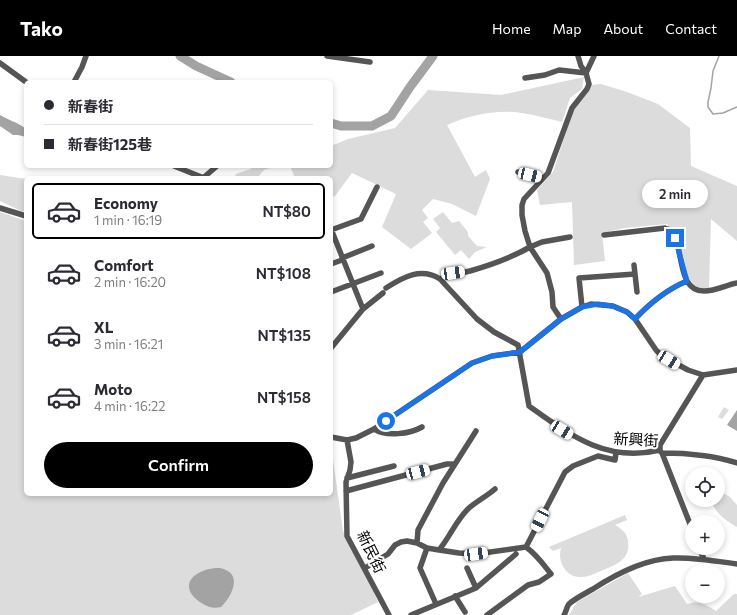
<!DOCTYPE html>
<html lang="en">
<head>
<meta charset="utf-8">
<style>
	:root { --surface:#fff; --page:#f2f2f3; --text:#2b2b33; --muted:#7c7c81; --line:#e1e1e2; --accent:#000 }
	body { margin:0; font-family:Commissioner,"Noto Sans TC",sans-serif; background:var(--page); color:var(--text); height:100vh; display:flex; flex-direction:column; font-size:15px; white-space:nowrap }
	* { box-sizing:border-box; margin:0 }
	p { font-size:13px; color:var(--muted) }
	.icon { flex:none; width:22px; height:22px; fill:none; stroke:currentColor; stroke-width:2; stroke-linecap:round; stroke-linejoin:round }
	.map { position:relative; flex:1; overflow:hidden }
	.details { position:absolute; left:24px; top:120px; width:309px; height:320px; display:flex; flex-direction:column; background:var(--surface); border-radius:6px; box-shadow:0 2px 6px #0003 }
	.details>* { flex:none }
	.banner { position:absolute; left:24px; top:24px; width:309px; height:88px; border-radius:6px; box-shadow:0 2px 6px #0003; display:grid; align-content:center; height:88px; padding:0 20px; background:var(--surface) }
	.controls { position:absolute; left:685px; top:411px; display:grid; gap:8px }
	.controls a { display:grid; place-items:center; width:40px; height:40px; border-radius:50%; background:var(--surface); box-shadow:0 2px 6px #0003; font-size:20px }
	.end { position:absolute; width:18px; height:18px; margin:-9px; border:5px solid #1a73e8; background:#fff; box-shadow:0 0 0 2px #fff }
	.from { border-radius:50% }
	.bubble { position:absolute; height:28px; border-radius:14px; background:var(--surface); box-shadow:0 2px 6px #0003; font-size:13px; font-weight:600; line-height:28px; text-align:center }
	.car { position:absolute; width:12px; height:24px; margin:-12px -6px; border-radius:5px; box-shadow:0 0 3px 1px #0007; background:linear-gradient(#fff 24%,#345 0 40%,#fff 0 76%,#345 0 86%,#fff 0) }
	.banner b { display:flex; align-items:center; gap:14px; height:38px; font-size:15px }
	.banner b+b { border-top:1px solid var(--line) }
	.banner i { width:10px; height:10px; background:var(--text) }
	ul { padding:7px 0 0; list-style:none }
	li { display:flex; align-items:center; gap:12px; height:56px; margin:0 8px 6px; padding:0 12px; border:2px solid transparent; border-radius:6px }
	li div { flex:1 }
	li b { display:block; font-size:15px }
	li em { font-style:normal; font-weight:600 }
	li.selected { border-color:var(--accent) }
	li>.icon { width:36px; height:36px; stroke-width:1.5 }
	.primary-button { display:flex; gap:8px; margin-top:auto; padding:8px 20px }
	.primary-button a { flex:1; height:46px; border-radius:24px; background:var(--accent); color:#fff; font-size:16px; font-weight:600; line-height:46px; text-align:center }
	header { display:flex; align-items:center; gap:24px; box-sizing:border-box; height:56px; padding:0 20px; background:var(--accent); color:#fff }
	header strong { font-size:19px }
	nav { display:flex; gap:22px; margin-inline-start:auto; font-size:14px }
	.map>svg:first-child { display:block }
</style>
</head>
<body>
<header>
<strong>Tako</strong>
<nav><a>Home</a><a>Map</a><a>About</a><a>Contact</a></nav>
</header>
<div class="map">
<svg width="737" height="559" viewBox="0 0 737 559">
	<rect width="100%" height="100%" fill="#fff"/>
	<!-- green -->
	<path fill="#dcdcdc" d="M 584,21 L 582,33 L 570,42 L 562,66 C 549,63 536,59 522,57 C 497,53 470,59 447,69 L 475,121 L 486,114 L 490,123 L 476,160 L 452,148 L 433,143 L 422,154 L 428,162 L 423,166 L 432,177 L 411,193 L 382,171 L 396,138 L 352,117 L 335,140 L 331,141 L 331,122 L 295,122 L 290,110 L 331,110 L 331,90 L 348,83 L 395,72 L 428,34 L 501,39 Z
		M 601,28 L 627,36 L 658,48 L 690,72 L 691,110 L 737,130 L 737,185 L 711,163 L 709,233 L 702,233 L 694,229 L 688,220 L 676,178 L 667,168 L 625,172 L 602,177 L 605,205 L 574,209 L 572,146 L 540,149 L 537,134 L 553,116 L 573,55 L 590,29 Z
		M 250,110 L 276,110 L 264,114 L 257,122 L 234,122 L 236,118 L 251,113 Z
		M 0,119 L 26,123 L 26,155 L 21,155 L 0,145 Z
		M 0,156 L 26,165 L 26,438 L 331,438 L 331,389 L 343,475 L 364,513 L 378,546 L 351,559 L 0,559 Z
		M 443,156 L 452,167 L 459,165 L 468,176 L 468,180 L 477,190 L 487,191 L 475,196 L 469,203 L 461,194 L 455,199 L 436,176 L 440,172 L 433,163 Z
		M 724,351 L 729,354 L 722,363 L 718,361 Z
		M 718,434 L 730,441 L 737,449 L 737,471 C 726,465 715,457 711,444 L 718,444 Z
		M 625,459 L 627,464 L 615,469 C 622,473 627,477 628,485 C 631,503 616,509 603,514 C 596,517 589,521 582,521 C 566,522 557,506 561,492 L 553,495 L 549,491 Z
		M 628,517 L 642,538 L 638,541 L 675,530 L 687,548 C 698,544 706,548 716,555 L 734,538 L 737,538 L 737,559 L 569,559 L 577,546 Z"/>
	<!-- water -->
	<path fill="#a3a3a3" d="M 0,59 C 8,64 17,66 25,72 L 26,73 L 26,81 L 18,79 L 13,79 L 0,70 Z
		M 737,354 L 737,375 L 727,369 Z
		M 220,512 C 244,517 232,540 221,551 C 213,553 209,551 203,548 C 174,530 195,512 220,512 Z"/>
	<g fill="none" stroke-linecap="round" stroke-linejoin="round">
		<!-- stream -->
		<path stroke="#a3a3a3" stroke-width="1.5" d="M 719,0 L 713,15 L 711,32 L 708,46 L 708,51 L 713,58 L 723,57 L 737,51"/>
		<!-- river -->
		<path stroke="#a3a3a3" stroke-width="9" d="M 180,0 L 196,10 L 231,26
			M 331,67 L 341,70 L 372,70 L 391,60 L 410,31 L 433,0"/>
		<!-- minor -->
		<path stroke="#555" stroke-width="5.5" d="M 327,0 L 370,6
			M 578,0 L 581,10 L 586,17
			M 0,7 L 26,26
			M 525,22 L 545,19 L 559,14 L 586,17
			M 74,26 L 82,11 L 86,0
			M 174,110 L 204,122
			M 518,116 L 543,122
			M 203,122 L 217,110
			M 0,152 L 26,160
			M 331,173 L 363,253
			M 331,174 L 361,163 L 377,131
			M 604,179 L 665,172 C 666,173 669,173 670,174 C 685,187 675,235 704,235 C 716,235 726,229 737,227
			M 342,202 L 372,190
			M 331,208 L 342,204
			M 634,209 L 637,236
			M 440,223 C 450,217 459,218 470,215 C 491,209 511,202 530,191 L 525,175 L 522,159 L 522,149 L 524,143 L 548,117 L 572,52 L 587,33 L 589,28 L 586,17 L 594,0
			M 386,232 C 403,221 421,211 440,223 L 477,263 L 494,276 L 518,289 L 529,350 C 570,379 606,407 660,394
			M 331,236 L 381,217
			M 582,251 L 579,222 L 635,218
			M 561,263 L 553,251 L 552,236 L 547,217 L 530,191 L 542,186 L 570,181
			M 635,263 C 649,248 668,233 687,225
			M 331,292 L 363,253 L 383,237
			M 374,373 C 386,381 410,378 422,371
			M 476,375 L 443,427 L 418,474 L 417,487 L 427,492 L 439,494 C 450,481 456,464 469,452 C 477,445 487,440 495,433
			M 331,381 L 347,384 L 356,382 L 374,373 L 472,307 L 492,300 L 520,296 L 561,263 L 582,251 L 591,248 L 613,250 L 627,256 L 635,263 L 656,294 L 662,300 L 688,314 L 703,319 L 737,314
			M 347,384 L 351,406 L 350,414 L 346,426 L 347,480 L 389,559
			M 660,394 L 660,389 L 703,319
			M 661,396 L 662,397 C 688,397 712,399 737,407
			M 662,397 L 692,473
			M 347,422 L 394,410
			M 346,435 L 447,408 L 455,408
			M 526,491 L 565,416 L 573,410 L 598,400 L 615,404 L 616,397
			M 427,492 L 420,512 L 436,548
			M 699,492 L 704,503
			M 439,494 L 459,497 L 476,498 L 526,491 C 537,499 543,508 551,518 L 539,526 L 528,529 L 487,559
			M 365,512 L 388,498 L 395,489 L 401,486 L 407,485 L 417,487
			M 467,512 L 476,532
			M 455,540 L 465,556
			M 411,559 L 476,532 L 516,498
			M 564,559 C 566,556 567,550 569,548 C 574,543 586,537 593,533 C 616,518 644,503 673,502 C 694,501 716,505 737,508"/>
	</g>
	<g fill="none" stroke-linecap="round" stroke-linejoin="round">
		<!-- route -->
		<path stroke="#1a73e8" stroke-width="5" d="M 386,365 L 472,307 L 492,300 L 520,296 L 561,263 L 582,251 L 598,248 L 612,250 L 627,256 L 635,263 C 649,248 668,233 687,225 L 675,182"/>
	</g>
	<g text-anchor="middle" stroke-width="4" stroke-linejoin="round" paint-order="stroke">
		<!-- street labels -->
		<g font-size="15" fill="#000" stroke="#fff">
			<text transform="translate(636 384) rotate(3)" y="5">新興街</text>
			<text transform="translate(371 496) rotate(64)" y="5">新民街</text>
		</g>
	</g>
</svg>
<div class="controls">
<a><svg class="icon" aria-label="locate" viewBox="0 0 24 24"><circle cx="12" cy="12" r="6"/><path d="M12 2v4M12 18v4M2 12h4M18 12h4"/></svg></a>
<a>+</a>
<a>−</a>
</div>
<i class="end from" style="left:386px;top:365px"></i>
<i class="end" style="left:675px;top:182px"></i>
<div class="bubble" style="left:642px;top:124px;width:66px">2 min</div>
<i class="car" style="left:530px;top:119px;rotate:103deg"></i>
<i class="car" style="left:453px;top:217px;rotate:82deg"></i>
<i class="car" style="left:669px;top:304px;rotate:122deg"></i>
<i class="car" style="left:562px;top:374px;rotate:121deg"></i>
<i class="car" style="left:418px;top:416px;rotate:75deg"></i>
<i class="car" style="left:540px;top:464px;rotate:206deg"></i>
<i class="car" style="left:476px;top:498px;rotate:82deg"></i>
<div class="banner">
<b><i class="from"></i>新春街</b>
<b><i></i>新春街125巷</b>
</div>
<section class="details">
<ul>
<li class="selected"><svg class="icon" aria-label="car" viewBox="0 0 24 24"><path d="M5 17H2v-5l4-1 3-4h7l3 4 3 1v5h-3M9 17h6M6 11h13"/><circle cx="7" cy="17" r="2"/><circle cx="17" cy="17" r="2"/></svg><div><b>Economy</b><p>1 min · 16:19</p></div><em>NT$80</em></li>
<li><svg class="icon" aria-label="car" viewBox="0 0 24 24"><path d="M5 17H2v-5l4-1 3-4h7l3 4 3 1v5h-3M9 17h6M6 11h13"/><circle cx="7" cy="17" r="2"/><circle cx="17" cy="17" r="2"/></svg><div><b>Comfort</b><p>2 min · 16:20</p></div><em>NT$108</em></li>
<li><svg class="icon" aria-label="car" viewBox="0 0 24 24"><path d="M5 17H2v-5l4-1 3-4h7l3 4 3 1v5h-3M9 17h6M6 11h13"/><circle cx="7" cy="17" r="2"/><circle cx="17" cy="17" r="2"/></svg><div><b>XL</b><p>3 min · 16:21</p></div><em>NT$135</em></li>
<li><svg class="icon" aria-label="car" viewBox="0 0 24 24"><path d="M5 17H2v-5l4-1 3-4h7l3 4 3 1v5h-3M9 17h6M6 11h13"/><circle cx="7" cy="17" r="2"/><circle cx="17" cy="17" r="2"/></svg><div><b>Moto</b><p>4 min · 16:22</p></div><em>NT$158</em></li>
</ul>
<div class="primary-button"><a>Confirm</a></div>
</section>
</div>
</body>
</html>
